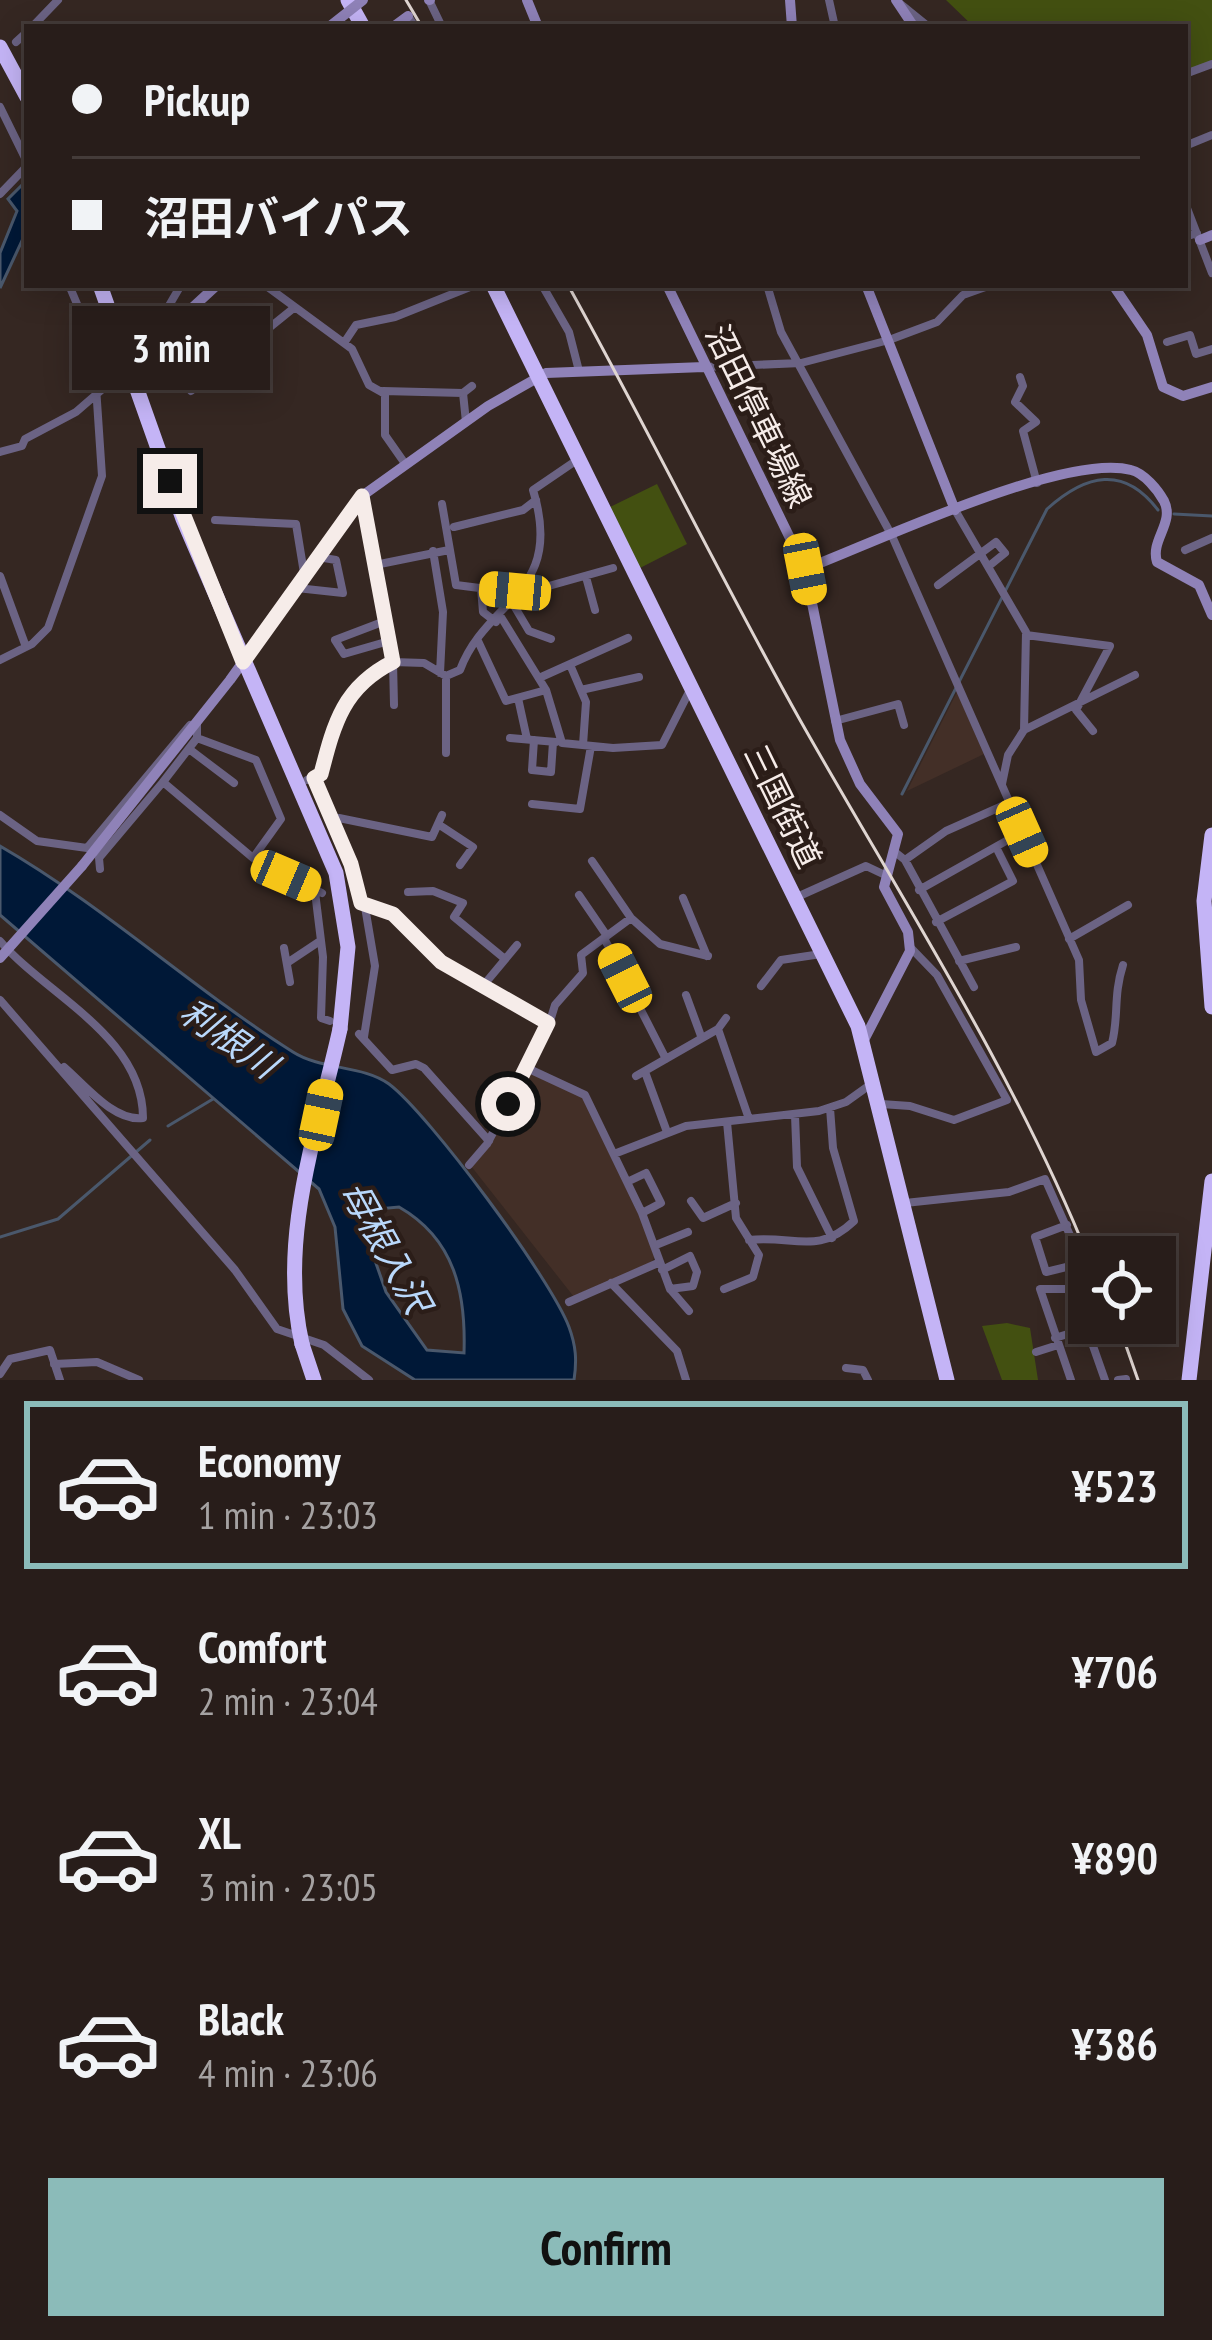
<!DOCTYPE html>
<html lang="en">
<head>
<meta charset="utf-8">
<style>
	:root { --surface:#281d1a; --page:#302623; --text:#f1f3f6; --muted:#a5a2a2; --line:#443b39; --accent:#8bbbb9 }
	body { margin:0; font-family:"PT Sans Narrow","Noto Sans JP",sans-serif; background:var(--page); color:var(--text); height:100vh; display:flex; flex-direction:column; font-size:45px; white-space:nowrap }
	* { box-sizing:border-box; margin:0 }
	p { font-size:39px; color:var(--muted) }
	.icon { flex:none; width:66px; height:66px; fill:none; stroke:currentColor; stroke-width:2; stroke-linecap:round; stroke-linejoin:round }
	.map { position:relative; height:1380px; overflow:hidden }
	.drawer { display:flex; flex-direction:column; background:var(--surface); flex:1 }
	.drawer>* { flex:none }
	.guide { position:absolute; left:24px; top:24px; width:1164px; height:264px; border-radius:0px; box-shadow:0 6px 30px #0003,0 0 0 3px var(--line); display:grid; align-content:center; height:264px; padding:0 48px; background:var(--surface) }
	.fabs { position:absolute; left:1068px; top:1236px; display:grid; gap:24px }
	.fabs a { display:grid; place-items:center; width:108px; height:108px; border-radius:0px; background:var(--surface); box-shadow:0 6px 30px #0003,0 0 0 3px var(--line); font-size:60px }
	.end { position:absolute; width:54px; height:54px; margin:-27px; border:15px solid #f6ece9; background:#111; box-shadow:0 0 0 6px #111 }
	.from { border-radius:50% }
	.bubble { position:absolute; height:84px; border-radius:0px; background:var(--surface); box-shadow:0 6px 30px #0003,0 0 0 3px var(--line); font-size:39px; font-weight:700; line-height:84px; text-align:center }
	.car { position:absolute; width:36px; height:72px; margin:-36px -18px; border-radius:15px; box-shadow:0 0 9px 3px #0007; background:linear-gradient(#f5c518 24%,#345 0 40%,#f5c518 0 76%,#345 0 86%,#f5c518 0) }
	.guide b { display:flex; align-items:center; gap:42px; height:114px; font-size:45px }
	.guide b+b { border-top:3px solid var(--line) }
	.guide i { width:30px; height:30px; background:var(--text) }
	ul { padding:21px 0 0; list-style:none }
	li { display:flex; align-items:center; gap:36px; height:168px; margin:0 24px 18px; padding:0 24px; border:6px solid transparent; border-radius:0px }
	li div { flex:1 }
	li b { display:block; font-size:45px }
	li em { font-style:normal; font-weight:700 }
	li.selected { border-color:var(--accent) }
	li>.icon { width:108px; height:108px; stroke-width:1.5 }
	.button { display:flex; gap:24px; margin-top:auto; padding:24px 48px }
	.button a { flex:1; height:138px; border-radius:0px; background:var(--accent); color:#111; font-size:48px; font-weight:700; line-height:138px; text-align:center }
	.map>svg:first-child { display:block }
</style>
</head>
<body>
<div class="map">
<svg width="1212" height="1380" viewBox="0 0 1212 1380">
	<rect width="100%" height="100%" fill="#352722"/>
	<!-- built -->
	<path fill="#432f27" d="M 957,692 L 984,754 L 907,791 Z
		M 530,1071 L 581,1095 L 656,1250 L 652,1263 L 574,1297 L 471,1166 Z"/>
	<!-- green -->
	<path fill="#435011" d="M 946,0 L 1212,0 L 1212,63 L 1185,73 L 1185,27 L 974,27 Z
		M 657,484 L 687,544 L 638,569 L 608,508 Z
		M 1007,1323 L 1030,1328 L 1038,1380 L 1002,1380 L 982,1326 Z"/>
	<!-- water -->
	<path fill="#001837" stroke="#4a586c" stroke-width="3" fill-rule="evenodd" d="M 27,180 L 27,230 L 0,288 L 0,253 L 17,211 L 8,199 Z
		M 0,846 C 104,906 192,988 293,1052 C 321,1070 363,1065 389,1084 C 429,1114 551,1279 569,1327 C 576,1346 577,1360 574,1380 L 415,1380 L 362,1346 L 343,1309 L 335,1227 L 319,1189 L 0,915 ZM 399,1207 C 455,1239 466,1293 464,1353 L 427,1350 L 386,1292 L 371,1249 L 382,1231 L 377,1209 Z"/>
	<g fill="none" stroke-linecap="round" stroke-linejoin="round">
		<!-- stream -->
		<path stroke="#4a586c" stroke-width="3" d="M 1174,514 L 1212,516
			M 902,794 L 1047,509 C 1086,474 1124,465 1158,510
			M 168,1126 L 213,1099
			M 0,1237 L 58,1219 L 150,1140"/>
		<!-- street -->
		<path stroke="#6b6384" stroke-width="8" d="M 429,0 L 442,27
			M 829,0 L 835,27
			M 898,2 L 929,27
			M 408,16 L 415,27
			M 32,27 L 58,0
			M 16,42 L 27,32
			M 1185,74 L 1212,64
			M 0,107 L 27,162
			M 1185,146 L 1212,135
			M 0,194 L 27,166
			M 1185,203 L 1212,273
			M 1185,237 L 1197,233
			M 265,285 L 352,349 L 369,385 L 385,394 L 385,435 L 406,465
			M 542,285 L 569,332 L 579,371
			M 767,285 L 781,332 L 892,536 L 1079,960 L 1081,1000 L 1096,1052 L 1112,1043 C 1119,1016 1113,996 1123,965
			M 160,321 L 181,285
			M 1167,342 L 1190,335 L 1196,354 L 1212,349
			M 344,343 L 356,325 L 395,317 L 475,285
			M 705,367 L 801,363 L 889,340 L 937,322 L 963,295 L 991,285
			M 1020,377 L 1023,386 L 1015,402 L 1036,422 L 1023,431 L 1037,483
			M 191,391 L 295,307
			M 383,391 L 463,393
			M 466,422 L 463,393 L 472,386
			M 0,452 L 22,446 L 25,439 L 76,412 L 128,367
			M 442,504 L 456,585 L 519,593
			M 955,510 L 1026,632 L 1024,730 L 1008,755 L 1002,784
			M 215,520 L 296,524 L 304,573
			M 454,527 L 523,510 L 536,500
			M 1185,550 L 1212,538
			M 433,551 L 443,612 L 440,673
			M 375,565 L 449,550
			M 0,576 L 26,647
			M 586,577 L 595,610
			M 524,584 L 538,589 L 613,568
			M 938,585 L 996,542 L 1005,553 L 989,566
			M 297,588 L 343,593 L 336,560 L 318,557
			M 481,588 L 483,612 L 496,622
			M 513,604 L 529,631 L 551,639
			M 501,617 L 546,690 L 562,743 L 613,748 L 662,745 L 690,690
			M 385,621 L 335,640 L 344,654 L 389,641
			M 1026,635 L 1110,646 L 1076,710 L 1093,731
			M 478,641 L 506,701 L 546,690
			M 0,660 L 32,644 L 48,628 L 102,476 L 93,342 L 69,285
			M 571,667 L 586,702 L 583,745
			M 446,676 L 446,753
			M 539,678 L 628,638
			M 581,690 L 639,677
			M 518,698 L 527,739
			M 394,705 L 393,662 L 424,663 L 446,676 L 460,670 C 487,598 565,594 533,490 L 577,460
			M 835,721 L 898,704 L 904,725
			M 197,723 L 197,738 L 163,782 L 253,858 L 322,893
			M 1024,730 L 1135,675
			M 197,738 L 256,760 L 281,819 L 253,858
			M 510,738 L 556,742
			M 534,740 L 532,770 L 551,772 L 553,742
			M 189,749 L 234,783
			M 314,778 L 351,864 L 361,903
			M 307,780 L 321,774 C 334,724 343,687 393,662 L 362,499
			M 532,804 L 580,809 L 591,746
			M 0,815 L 37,841 L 87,848 L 190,725
			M 334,822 L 339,818 L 432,837 L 442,815
			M 438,824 L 473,847 L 460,865
			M 895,852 L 905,860 L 974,987
			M 905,860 L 946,831 L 1009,803
			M 592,861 L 631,918
			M 100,869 L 99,858 L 163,782
			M 919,890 L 1022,832
			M 315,892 L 323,957 L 321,1018 L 330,1021
			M 408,892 L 433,891 L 463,903 L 454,917 L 505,959
			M 579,895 L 607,936
			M 797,897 L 866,866 L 885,875
			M 683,898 L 707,956
			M 359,902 L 393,914 L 441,962 L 548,1023
			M 936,922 L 1013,881 L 996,847
			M 604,938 L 666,1059
			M 1069,939 L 1128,905
			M 0,941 C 46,995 143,1036 143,1118 C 114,1122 85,1085 64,1067
			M 284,948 L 290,982
			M 959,961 L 1016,947
			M 287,963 L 320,941
			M 761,986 L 781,960 L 821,954
			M 482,987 L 517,945
			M 686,995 L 701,1036
			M 0,1000 L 235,1270 L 277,1329 L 324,1345 L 369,1380
			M 718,1029 L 749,1119
			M 359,1034 L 392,1070 L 416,1064 L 424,1068 L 489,1141
			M 364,1037 L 375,966 L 365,907
			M 527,1068 L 585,1095 L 642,1213 L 670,1289 L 689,1311
			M 645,1072 L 667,1132
			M 636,1076 L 718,1029 L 726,1018
			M 881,1104 L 910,1106 L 954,1120 L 1007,1100 L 937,975 L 910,947
			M 795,1115 L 797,1167 L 832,1238
			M 614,1154 L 686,1126 L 819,1111 L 846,1102 L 874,1082
			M 469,1165 L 487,1144 L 547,1031 L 555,1005 L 583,973 L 581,955 L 631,918 L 660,944 L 708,956
			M 627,1182 L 646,1173 L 661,1203 L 642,1213
			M 691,1201 L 703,1218 L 736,1203
			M 905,1203 L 1009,1192 L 1045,1179 L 1089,1278
			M 1067,1225 L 1035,1237 L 1046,1272 L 1083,1263
			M 749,1240 C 795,1235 817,1256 854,1221 L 833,1148 L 830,1108
			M 656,1245 L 688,1232
			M 662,1270 L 690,1256 L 697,1272 L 693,1286 L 670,1289
			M 611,1283 L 677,1351 L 686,1380
			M 724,1289 L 753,1277 L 759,1255 L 736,1218 L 727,1122
			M 569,1302 L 658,1263
			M 1055,1338 L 1103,1323
			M 1036,1352 L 1058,1345
			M 54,1364 L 97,1362 L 139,1380
			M 846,1368 L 863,1370 L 868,1380
			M 0,1374 L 10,1359 L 50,1350 L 60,1380
			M 1071,1380 L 1040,1289 L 1073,1289 L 1105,1380
			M 1118,1380 L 1126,1379"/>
		<!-- secondary -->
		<path stroke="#8f82b8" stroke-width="10" d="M 429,0 L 430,0
			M 527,0 L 538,27
			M 790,0 L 792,27
			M 896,0 L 914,27
			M 393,27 L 408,16
			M 1200,240 L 1212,235
			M 667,285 L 805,569 L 840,740 L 860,784 L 898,834 L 884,887 L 908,932 L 910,951 L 864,1040
			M 866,285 L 955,510
			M 1113,285 L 1147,335 L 1163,387 L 1183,396 L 1212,387
			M 129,366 L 217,285
			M 805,569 C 874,543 1065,452 1131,470 C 1144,473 1158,490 1164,501 C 1175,523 1150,540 1157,562 L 1199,585 L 1212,615
			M 82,866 L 230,680 L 362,496 L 488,406 L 546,373 L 704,367"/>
		<!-- highway -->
		<path stroke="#c4b4f6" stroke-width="15" d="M 348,0 L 363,27
			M 0,47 L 27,97
			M 100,285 L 183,519 L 336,873 L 348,947 L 340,1029
			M 493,285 L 858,1026 L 947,1380
			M 1212,835 L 1204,901 L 1212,1007
			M 302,1344 L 314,1380
			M 1189,1380 L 1212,1181"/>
		<!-- rail -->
		<path stroke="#dfd5d1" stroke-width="3" d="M 406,0 L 422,27
			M 568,285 C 648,429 720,577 800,720 C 900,897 1013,1070 1089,1259
			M 1118,1323 L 1138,1380"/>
		<!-- secondary-bridge -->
		<path stroke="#8f82b8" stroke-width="10" d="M 329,27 L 363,0
			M 0,958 L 82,866"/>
		<!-- highway-bridge -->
		<path stroke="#c4b4f6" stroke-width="15" d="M 302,1344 C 278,1238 317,1132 340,1029"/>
	</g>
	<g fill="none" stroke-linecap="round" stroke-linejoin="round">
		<!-- route -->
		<path stroke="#f6ece9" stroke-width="15" d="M 170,481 L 243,662 L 362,496 L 393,662 C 343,687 334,724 321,774 L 314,778 L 351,864 L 361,903 L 393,914 L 441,962 L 548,1023 L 508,1104"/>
	</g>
	<g text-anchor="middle" stroke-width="9" stroke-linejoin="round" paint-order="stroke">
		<!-- street labels -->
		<g font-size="33" fill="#f6ece9" stroke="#2b1d18">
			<text transform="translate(759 416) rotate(64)" y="12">沼田停車場線</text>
			<text transform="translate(783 806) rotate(64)" y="12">三国街道</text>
		</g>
		<!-- water labels -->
		<g font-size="36" font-style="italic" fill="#b9d8fb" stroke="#2b1d18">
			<text transform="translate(229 1038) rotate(35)" y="13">利根川</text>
			<text transform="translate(386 1247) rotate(61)" y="13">母根入沢</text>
		</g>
	</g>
</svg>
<div class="fabs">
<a><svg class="icon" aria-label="locate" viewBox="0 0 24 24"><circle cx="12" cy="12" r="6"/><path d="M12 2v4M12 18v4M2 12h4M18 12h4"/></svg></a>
</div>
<i class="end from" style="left:508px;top:1104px"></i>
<i class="end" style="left:170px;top:481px"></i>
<div class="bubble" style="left:72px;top:306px;width:198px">3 min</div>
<i class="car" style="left:805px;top:569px;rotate:169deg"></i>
<i class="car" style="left:515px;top:591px;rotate:275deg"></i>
<i class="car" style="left:1022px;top:832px;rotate:156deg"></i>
<i class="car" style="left:286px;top:876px;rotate:113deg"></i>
<i class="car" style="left:625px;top:978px;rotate:333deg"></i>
<i class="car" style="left:321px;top:1115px;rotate:12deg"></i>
<div class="guide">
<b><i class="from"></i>Pickup</b>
<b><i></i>沼田バイパス</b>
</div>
</div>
<section class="drawer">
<ul>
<li class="selected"><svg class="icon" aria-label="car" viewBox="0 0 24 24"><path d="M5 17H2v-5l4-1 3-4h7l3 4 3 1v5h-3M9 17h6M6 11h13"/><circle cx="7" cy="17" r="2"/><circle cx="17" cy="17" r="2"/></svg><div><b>Economy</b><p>1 min · 23:03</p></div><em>¥523</em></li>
<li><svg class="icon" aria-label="car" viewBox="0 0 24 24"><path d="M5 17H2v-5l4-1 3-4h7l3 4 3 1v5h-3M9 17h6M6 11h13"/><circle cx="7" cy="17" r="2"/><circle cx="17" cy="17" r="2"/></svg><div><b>Comfort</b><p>2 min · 23:04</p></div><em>¥706</em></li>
<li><svg class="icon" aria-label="car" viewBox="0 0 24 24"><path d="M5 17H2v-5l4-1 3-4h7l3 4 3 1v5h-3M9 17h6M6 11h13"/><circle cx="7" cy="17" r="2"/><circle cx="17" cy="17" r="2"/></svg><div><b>XL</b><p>3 min · 23:05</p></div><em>¥890</em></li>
<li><svg class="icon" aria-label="car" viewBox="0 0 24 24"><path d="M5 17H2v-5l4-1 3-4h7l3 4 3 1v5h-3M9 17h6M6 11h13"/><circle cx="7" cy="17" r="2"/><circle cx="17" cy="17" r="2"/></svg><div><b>Black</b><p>4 min · 23:06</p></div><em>¥386</em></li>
</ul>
<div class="button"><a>Confirm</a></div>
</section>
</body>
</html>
